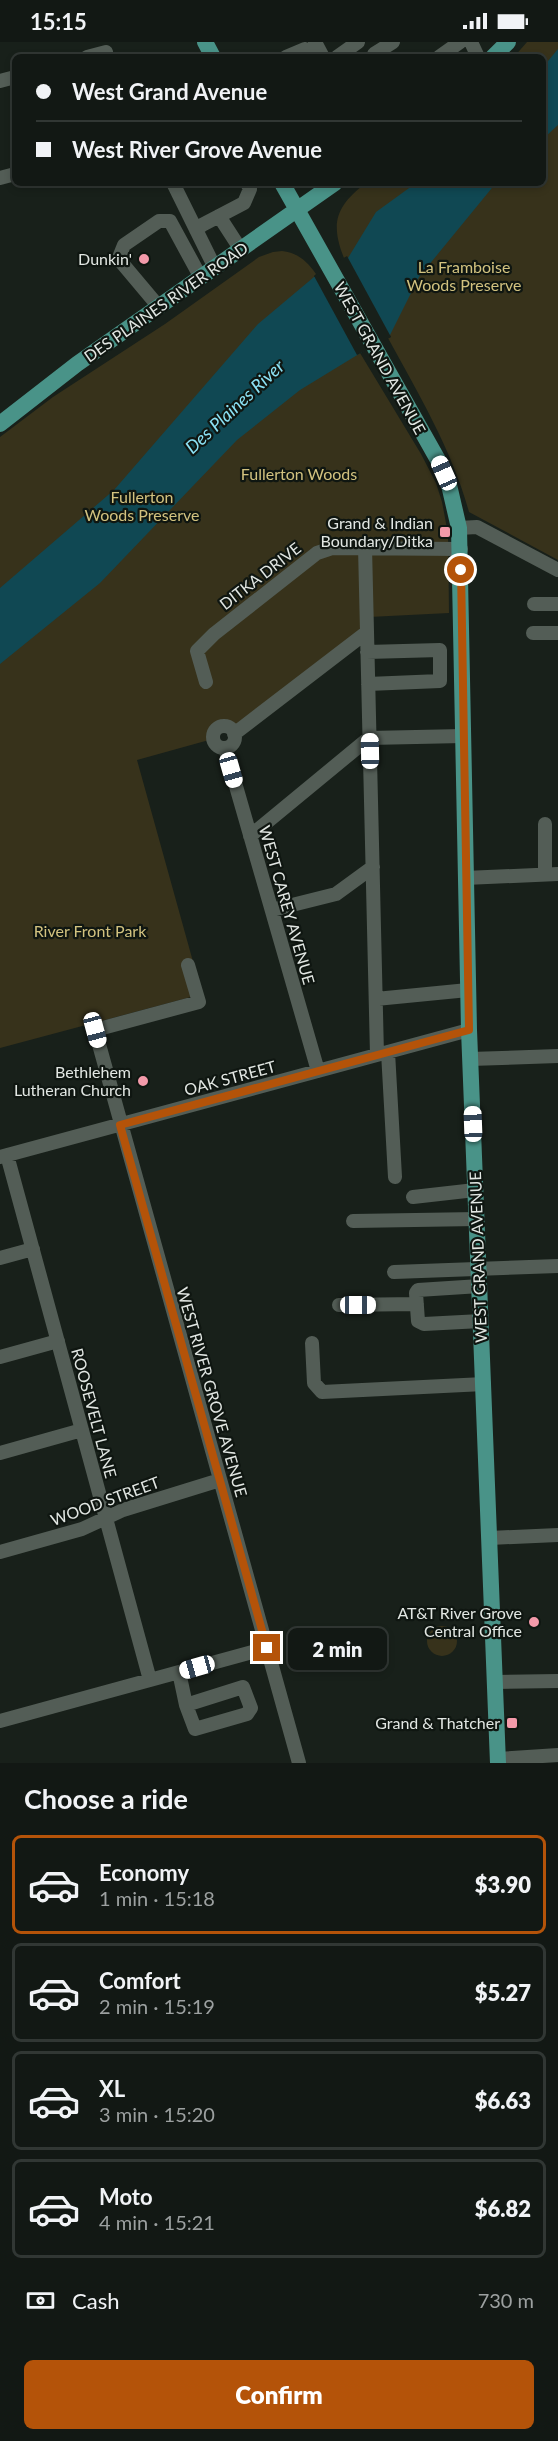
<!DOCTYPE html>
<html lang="en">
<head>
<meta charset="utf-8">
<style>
	:root { --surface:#121814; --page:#1f2522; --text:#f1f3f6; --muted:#9ca0a0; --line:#313734; --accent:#b45309 }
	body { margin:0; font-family:Lato,sans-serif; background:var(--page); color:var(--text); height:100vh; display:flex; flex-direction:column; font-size:22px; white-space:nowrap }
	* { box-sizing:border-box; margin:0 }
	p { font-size:20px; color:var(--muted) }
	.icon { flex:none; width:33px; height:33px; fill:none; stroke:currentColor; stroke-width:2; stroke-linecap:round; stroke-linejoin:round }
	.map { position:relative; height:1721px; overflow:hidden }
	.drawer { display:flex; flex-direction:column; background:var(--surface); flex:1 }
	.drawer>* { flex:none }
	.guide { position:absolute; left:12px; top:12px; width:534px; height:132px; border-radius:9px; box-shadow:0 3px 9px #0003,0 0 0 2px var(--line); display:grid; align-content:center; height:132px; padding:0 24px; background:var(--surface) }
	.end { position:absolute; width:27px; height:27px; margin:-14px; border:8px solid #b45309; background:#fff; box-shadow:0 0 0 3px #fff }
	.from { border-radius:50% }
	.bubble { position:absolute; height:42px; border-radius:9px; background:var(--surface); box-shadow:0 3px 9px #0003,0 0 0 2px var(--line); font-size:20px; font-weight:800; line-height:42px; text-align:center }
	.car { position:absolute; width:18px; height:36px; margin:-18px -9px; border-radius:8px; box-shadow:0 0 4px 2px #0007; background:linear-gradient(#fff 24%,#345 0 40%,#fff 0 76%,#345 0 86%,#fff 0) }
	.guide b { display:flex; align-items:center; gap:21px; height:57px; font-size:22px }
	.guide b+b { border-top:2px solid var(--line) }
	.guide i { width:15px; height:15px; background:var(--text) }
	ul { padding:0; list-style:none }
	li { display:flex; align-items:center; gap:18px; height:99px; margin:0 12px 9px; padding:0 12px; border:3px solid var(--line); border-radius:9px }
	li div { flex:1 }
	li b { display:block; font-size:22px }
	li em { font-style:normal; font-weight:800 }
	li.on { border-color:var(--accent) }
	li>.icon { width:54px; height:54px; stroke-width:1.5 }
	h2 { padding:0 24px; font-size:27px; line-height:72px }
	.pay { display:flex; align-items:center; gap:15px; height:66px; padding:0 24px; font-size:22px }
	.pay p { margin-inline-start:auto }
	.primary-button { display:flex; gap:12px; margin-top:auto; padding:12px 24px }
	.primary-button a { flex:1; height:69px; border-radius:9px; background:var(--accent); color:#fff; font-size:24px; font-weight:800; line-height:69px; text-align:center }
	.status { display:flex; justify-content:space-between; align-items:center; height:42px; padding:0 30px; background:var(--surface); direction:ltr }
	.status svg { height:16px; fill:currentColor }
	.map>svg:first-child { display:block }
</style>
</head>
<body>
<div class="status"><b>15:15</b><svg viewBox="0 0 49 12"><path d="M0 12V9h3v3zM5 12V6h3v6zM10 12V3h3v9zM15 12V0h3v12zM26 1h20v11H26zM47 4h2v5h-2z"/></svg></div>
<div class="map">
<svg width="558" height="1721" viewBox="0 0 558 1721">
	<rect width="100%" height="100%" fill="#18201a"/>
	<!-- green -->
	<path fill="#37321b" d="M 527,0 L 558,0 L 558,518 L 469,470 C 452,408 419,353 388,296 L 391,295 L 347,215 L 344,216 C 330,181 336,164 366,141 L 543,141 L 543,15 L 514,15 Z
		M 282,209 C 298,211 307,219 316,232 L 314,234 L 357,313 L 360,311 L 421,412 L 436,441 L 442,460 L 448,492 L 449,571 L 369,575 L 361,588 L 236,686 L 231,680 L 218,679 L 209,688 L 209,698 L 137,718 L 202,952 L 0,1006 L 0,395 L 53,355 L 165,282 L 259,215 L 273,210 Z
		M427 1599a15 15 0 1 1 30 0a15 15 0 1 1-30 0Z"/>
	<!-- water -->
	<path fill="#104853" d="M 558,7 L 558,83 L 543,97 L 543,25 Z
		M 416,141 L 496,141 L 419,235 L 390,293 L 300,348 L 237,398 L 100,541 L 0,622 L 0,546 L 114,448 L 258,282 L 314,235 L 348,216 L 376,170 Z"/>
	<!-- pier -->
	<path fill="#18201a" d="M 347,214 L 391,295 L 357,313 L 314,234 Z"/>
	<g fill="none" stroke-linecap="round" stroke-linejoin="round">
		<!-- minor -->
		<path stroke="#535d56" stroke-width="14" d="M 315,0 L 323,15
			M 471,0 L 478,15
			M 87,15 L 106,10
			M 286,15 L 305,7 L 309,15
			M 337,15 L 358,0
			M 376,15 L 374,12 L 393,0
			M 439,15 L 460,0
			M 0,39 L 15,35
			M 0,136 L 15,132
			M 173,141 L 215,226
			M 219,174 L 241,208
			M 196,188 L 202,183 L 244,161 L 250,147 L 247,141
			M 159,265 L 122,221 L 120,213 L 124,203 L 159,179 L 170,179 L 201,236
			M 459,486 L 477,485 L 558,528
			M 365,505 L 377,1013
			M 534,562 L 558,562
			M 533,591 L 558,591
			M 367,610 L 440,608 L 440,639 L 368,642
			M 206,640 L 197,609 L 214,592 L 317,511 L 332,506 L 461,507
			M213 695a11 11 0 1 1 22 0a11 11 0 1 1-22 0Z
			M 234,692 L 367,590
			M 225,706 L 318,1029
			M 250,794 L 369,696 L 463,694
			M 545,832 L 545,782
			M 465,836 L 558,832
			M 272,868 L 336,852 L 373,825
			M 188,923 L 199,960 L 95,988 L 299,1721
			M 376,957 L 468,948
			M 388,1010 L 395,1135
			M 470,1017 L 558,1014
			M 7,1113 L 150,1638
			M 0,1115 L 469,988
			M 413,1155 L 475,1148
			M 353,1179 L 477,1177
			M 0,1216 L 33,1207
			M 394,1230 L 558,1224
			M 480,1244 L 418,1248 L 416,1251 L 418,1279 L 424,1282 L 481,1279
			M 339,1263 L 417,1262
			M 312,1301 L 314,1341 L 322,1350 L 484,1342
			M 0,1315 L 58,1299
			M 0,1411 L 82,1388
			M 490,1496 L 558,1493
			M 0,1510 L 82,1487 L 123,1468 L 220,1438
			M 179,1630 L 186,1663 L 195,1687 L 247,1672 L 251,1666 L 243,1645 L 186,1663
			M 495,1640 L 558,1639
			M 0,1679 L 267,1606
			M 497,1717 L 558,1713"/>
		<!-- major -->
		<path stroke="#499388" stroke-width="16" d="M 205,0 L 213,15
			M 493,15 L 508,0
			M 282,141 L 438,418 L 449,443 L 459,486 L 469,988 L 498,1721
			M 0,382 L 77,322 L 335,141"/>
	</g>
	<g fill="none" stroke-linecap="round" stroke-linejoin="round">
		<!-- route -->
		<path stroke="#b45309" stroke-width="8" d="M 267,1606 L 120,1083 L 469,988 L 461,528"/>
	</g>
	<!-- markers -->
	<g fill="#f39aaa" stroke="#0f1611" stroke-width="2">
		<circle cx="144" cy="217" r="6"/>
		<rect x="439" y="484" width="12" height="12" rx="3"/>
		<circle cx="143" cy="1039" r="6"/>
		<circle cx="534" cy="1580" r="6"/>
		<rect x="506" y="1675" width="12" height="12" rx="3"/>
	</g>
	<g text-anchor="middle" stroke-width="4.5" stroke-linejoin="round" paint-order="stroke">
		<!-- poi labels -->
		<g font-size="16" fill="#e2e7e3" stroke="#0f1611" text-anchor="end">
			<text x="132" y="223">Dunkin'</text>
			<text x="433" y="487">Grand &amp; Indian<tspan x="433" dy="18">Boundary/Ditka</tspan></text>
			<text x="131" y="1036">Bethlehem<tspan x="131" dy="18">Lutheran Church</tspan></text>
			<text x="522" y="1577">AT&amp;T River Grove<tspan x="522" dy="18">Central Office</tspan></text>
			<text x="500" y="1687">Grand &amp; Thatcher</text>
		</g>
		<!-- park labels -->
		<g font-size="16" fill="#d2c27f" stroke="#0f1611">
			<text x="464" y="231">La Framboise<tspan x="464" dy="18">Woods Preserve</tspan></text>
			<text x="299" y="438">Fullerton Woods</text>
			<text x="142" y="461">Fullerton<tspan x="142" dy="18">Woods Preserve</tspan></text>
			<text x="90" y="895">River Front Park</text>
		</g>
		<!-- street labels -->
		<g font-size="16" fill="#e2e7e3" stroke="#0f1611">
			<text transform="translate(166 260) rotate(-35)" y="6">DES PLAINES RIVER ROAD</text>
			<text transform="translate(380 316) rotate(61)" y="6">WEST GRAND AVENUE</text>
			<text transform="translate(260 534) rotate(-38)" y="6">DITKA DRIVE</text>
			<text transform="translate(287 863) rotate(74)" y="6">WEST CAREY AVENUE</text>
			<text transform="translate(230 1036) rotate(-15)" y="6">OAK STREET</text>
			<text transform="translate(478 1215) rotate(-92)" y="6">WEST GRAND AVENUE</text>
			<text transform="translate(212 1350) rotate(74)" y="6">WEST RIVER GROVE AVENUE</text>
			<text transform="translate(94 1371) rotate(75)" y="6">ROOSEVELT LANE</text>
			<text transform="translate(105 1459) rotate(-20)" y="6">WOOD STREET</text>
		</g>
		<!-- water labels -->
		<g font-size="18" font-style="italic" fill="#8be2f5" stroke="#0f1611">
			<text transform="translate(235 365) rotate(-43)" y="6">Des Plaines River</text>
		</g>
	</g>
</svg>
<i class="end from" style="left:461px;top:528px"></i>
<i class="end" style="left:267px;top:1606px"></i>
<div class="bubble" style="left:288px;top:1586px;width:99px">2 min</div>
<i class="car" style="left:444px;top:431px;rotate:336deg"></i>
<i class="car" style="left:370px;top:709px;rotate:359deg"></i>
<i class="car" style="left:231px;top:728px;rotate:164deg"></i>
<i class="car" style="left:95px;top:988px;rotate:165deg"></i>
<i class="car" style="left:473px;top:1082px;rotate:358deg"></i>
<i class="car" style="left:358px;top:1263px;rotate:90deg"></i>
<i class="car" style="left:197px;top:1625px;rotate:254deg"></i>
<div class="guide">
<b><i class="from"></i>West Grand Avenue</b>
<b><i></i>West River Grove Avenue</b>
</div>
</div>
<section class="drawer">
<h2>Choose a ride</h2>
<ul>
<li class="on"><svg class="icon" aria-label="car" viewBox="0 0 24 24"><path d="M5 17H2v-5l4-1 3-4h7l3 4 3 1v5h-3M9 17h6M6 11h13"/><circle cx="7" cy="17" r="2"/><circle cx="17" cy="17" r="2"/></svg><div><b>Economy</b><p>1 min · 15:18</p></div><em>$3.90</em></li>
<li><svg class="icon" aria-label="car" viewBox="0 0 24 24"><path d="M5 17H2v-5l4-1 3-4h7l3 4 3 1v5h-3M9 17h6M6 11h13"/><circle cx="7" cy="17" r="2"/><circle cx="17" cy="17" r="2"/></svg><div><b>Comfort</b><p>2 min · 15:19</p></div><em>$5.27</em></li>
<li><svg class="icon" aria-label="car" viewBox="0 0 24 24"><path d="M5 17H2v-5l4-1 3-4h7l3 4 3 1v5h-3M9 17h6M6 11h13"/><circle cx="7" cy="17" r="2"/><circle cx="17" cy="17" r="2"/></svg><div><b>XL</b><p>3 min · 15:20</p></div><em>$6.63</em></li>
<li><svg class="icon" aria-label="car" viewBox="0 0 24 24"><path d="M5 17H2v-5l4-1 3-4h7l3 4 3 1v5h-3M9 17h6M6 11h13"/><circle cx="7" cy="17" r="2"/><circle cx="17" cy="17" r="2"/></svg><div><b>Moto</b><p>4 min · 15:21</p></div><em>$6.82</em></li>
</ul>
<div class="pay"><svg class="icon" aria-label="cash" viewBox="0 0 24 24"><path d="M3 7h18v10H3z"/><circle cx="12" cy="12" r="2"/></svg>Cash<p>730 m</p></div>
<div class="primary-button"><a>Confirm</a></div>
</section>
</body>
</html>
